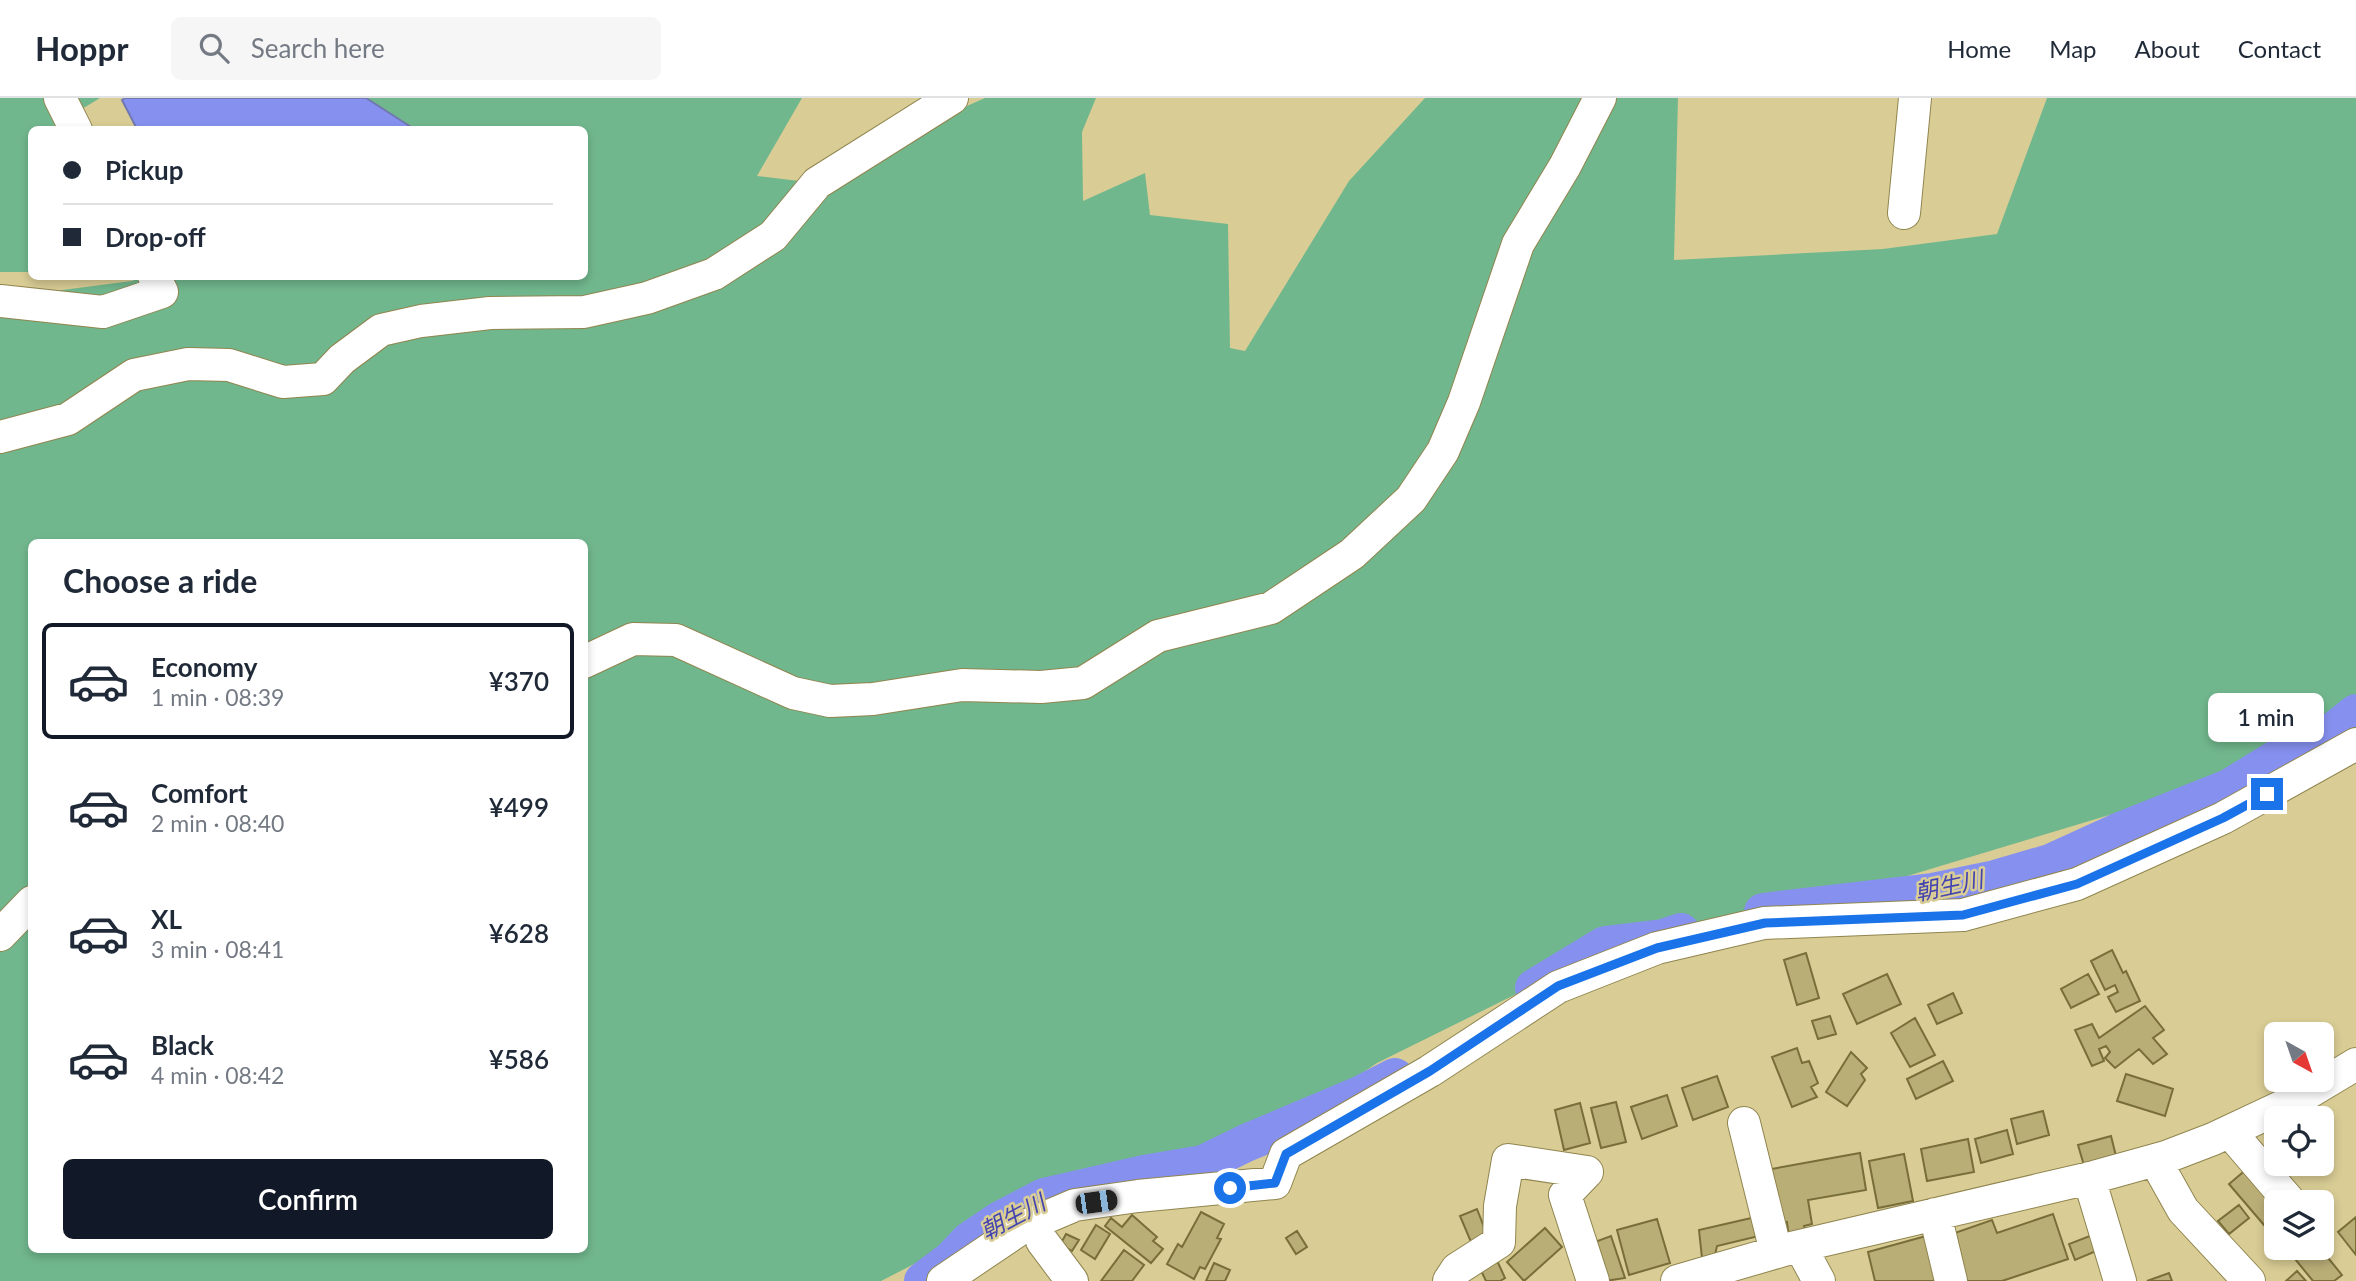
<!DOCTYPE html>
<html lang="en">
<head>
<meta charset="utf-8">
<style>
	:root { --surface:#fff; --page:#f6f6f7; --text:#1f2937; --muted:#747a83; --line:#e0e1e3; --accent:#111827 }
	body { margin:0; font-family:Lato,"Noto Sans JP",sans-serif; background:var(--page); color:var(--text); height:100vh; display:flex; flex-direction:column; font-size:26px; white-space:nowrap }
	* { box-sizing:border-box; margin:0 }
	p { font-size:23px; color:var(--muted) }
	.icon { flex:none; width:38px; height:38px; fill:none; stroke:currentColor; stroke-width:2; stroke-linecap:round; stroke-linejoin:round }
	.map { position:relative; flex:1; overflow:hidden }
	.panel { position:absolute; left:28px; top:441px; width:560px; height:714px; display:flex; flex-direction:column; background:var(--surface); border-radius:10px; box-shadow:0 4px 10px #0003 }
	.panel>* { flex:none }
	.top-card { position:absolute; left:28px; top:28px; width:560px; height:154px; border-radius:10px; box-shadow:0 4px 10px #0003; display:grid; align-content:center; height:154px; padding:0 35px; background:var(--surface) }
	.needle { width:46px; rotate:140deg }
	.controls { position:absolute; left:2264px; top:924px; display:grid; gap:14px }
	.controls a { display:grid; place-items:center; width:70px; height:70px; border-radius:10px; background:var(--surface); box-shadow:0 4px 10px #0003; font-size:35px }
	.end { position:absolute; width:32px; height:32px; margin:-16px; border:9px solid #1a73e8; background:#fff; box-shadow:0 0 0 4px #fff }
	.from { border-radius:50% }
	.bubble { position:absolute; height:49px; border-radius:10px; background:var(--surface); box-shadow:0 4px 10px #0003; font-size:23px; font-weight:600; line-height:49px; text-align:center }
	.car { position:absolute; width:21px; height:42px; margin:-21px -10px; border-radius:9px; box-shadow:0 0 5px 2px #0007; background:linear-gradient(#222 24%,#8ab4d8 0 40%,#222 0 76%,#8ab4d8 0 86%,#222 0) }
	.top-card b { display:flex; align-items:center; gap:24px; height:66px; font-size:26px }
	.top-card b+b { border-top:2px solid var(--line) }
	.top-card i { width:18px; height:18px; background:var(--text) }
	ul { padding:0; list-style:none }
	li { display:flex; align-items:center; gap:21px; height:116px; margin:0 14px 10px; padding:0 21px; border:4px solid transparent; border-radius:10px }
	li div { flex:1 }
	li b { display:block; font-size:26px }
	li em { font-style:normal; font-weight:600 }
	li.current { border-color:var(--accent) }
	li>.icon { width:63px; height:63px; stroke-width:1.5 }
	h2 { padding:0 35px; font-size:32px; line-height:84px }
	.button { display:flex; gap:14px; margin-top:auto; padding:14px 35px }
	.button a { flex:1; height:80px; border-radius:10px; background:var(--accent); color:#fff; font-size:28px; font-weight:600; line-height:80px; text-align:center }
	header { display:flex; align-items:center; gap:42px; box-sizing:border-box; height:98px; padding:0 35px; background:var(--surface); border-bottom:2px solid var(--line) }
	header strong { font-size:33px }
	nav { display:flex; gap:38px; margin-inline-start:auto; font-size:24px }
	.search { width:490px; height:63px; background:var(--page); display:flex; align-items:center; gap:18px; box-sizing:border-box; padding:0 24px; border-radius:10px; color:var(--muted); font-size:26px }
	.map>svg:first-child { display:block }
</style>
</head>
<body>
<header>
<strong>Hoppr</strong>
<div class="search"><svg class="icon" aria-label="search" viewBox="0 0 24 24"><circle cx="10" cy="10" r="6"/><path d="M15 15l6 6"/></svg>Search here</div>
<nav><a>Home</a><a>Map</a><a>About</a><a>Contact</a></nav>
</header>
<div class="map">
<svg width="2356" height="1183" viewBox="0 0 2356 1183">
	<rect width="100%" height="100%" fill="#d9cd95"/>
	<!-- green -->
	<path fill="#71b78d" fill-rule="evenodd" d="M 0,0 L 100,0 L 49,31 L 32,32 L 31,174 L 0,174 Z
		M 366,0 L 802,0 L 757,78 L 816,85 L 876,48 L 985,0 L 1096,0 L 1082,34 L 1083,103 L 1145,75 L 1150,117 L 1228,126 L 1230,250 L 1245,253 L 1349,83 L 1425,0 L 1678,0 L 1674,162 L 1883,151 L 1997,136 L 2047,0 L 2356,0 L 2356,614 L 2326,639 L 2116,715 L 1808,808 L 1569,870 L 1377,965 L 1249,1052 L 1090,1076 L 881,1183 L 0,1183 L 0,200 L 132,183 L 143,178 L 584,178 L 584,32 L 414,31 ZM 32,444 L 584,444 L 584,1152 L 32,1152 Z"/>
	<!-- water -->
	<path fill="#8691ef" stroke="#7178b2" stroke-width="2" d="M 125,0 L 366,0 L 414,31 L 137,31 L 122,2 Z"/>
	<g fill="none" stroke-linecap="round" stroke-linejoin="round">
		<!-- river -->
		<path stroke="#8691ef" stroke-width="38" d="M 1763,814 L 1932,794 L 1995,781 L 2050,765 L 2118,734 L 2229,690 L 2302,645 L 2326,639 L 2356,615
			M 1534,890 L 1605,847 L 1663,840 L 1681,834
			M 923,1183 L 951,1162 L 969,1143 L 1000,1122 L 1044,1099 L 1144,1076 L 1203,1066 L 1246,1045 L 1362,996 L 1395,979"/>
	</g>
	<!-- building -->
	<path fill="#baae77" stroke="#796e39" stroke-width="2" d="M 2112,852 L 2123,875 L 2126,873 L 2140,903 L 2116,914 L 2108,899 L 2118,894 L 2115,887 L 2105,892 L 2091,863 Z
		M 1806,855 L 1819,900 L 1797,907 L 1784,862 Z
		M 1887,876 L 1901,906 L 1857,926 L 1843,896 Z
		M 2088,876 L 2099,896 L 2071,910 L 2061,891 Z
		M 1953,895 L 1962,915 L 1937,926 L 1928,907 Z
		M 2145,908 L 2164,932 L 2153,940 L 2167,956 L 2153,966 L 2139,951 L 2115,970 L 2105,960 L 2110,954 L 2106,948 L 2099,951 L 2104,963 L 2092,968 L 2075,932 L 2092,926 L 2099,940 Z
		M 1830,918 L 1836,936 L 1818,941 L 1812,923 Z
		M 1915,920 L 1935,957 L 1910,969 L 1891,935 Z
		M 1797,950 L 1802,965 L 1809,963 L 1818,985 L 1811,989 L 1817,999 L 1792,1009 L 1772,959 Z
		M 1851,954 L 1867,970 L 1861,976 L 1865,982 L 1847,1008 L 1826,994 Z
		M 1943,963 L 1953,983 L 1916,1001 L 1907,981 Z
		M 2126,976 L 2173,991 L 2165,1018 L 2117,1003 Z
		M 1717,978 L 1728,1009 L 1693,1022 L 1682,990 Z
		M 1667,997 L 1677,1028 L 1642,1041 L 1631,1009 Z
		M 1616,1004 L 1626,1044 L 1601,1050 L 1591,1010 Z
		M 1580,1005 L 1590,1045 L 1564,1052 L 1555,1012 Z
		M 2043,1013 L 2049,1037 L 2017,1046 L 2011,1021 Z
		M 2007,1032 L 2013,1056 L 1981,1065 L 1975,1041 Z
		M 2111,1038 L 2117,1062 L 2085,1071 L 2078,1047 Z
		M 1968,1041 L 1974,1074 L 1927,1083 L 1921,1051 Z
		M 1860,1055 L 1866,1092 L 1808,1102 L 1812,1126 L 1804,1128 L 1806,1137 L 1789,1140 L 1787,1124 L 1776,1126 L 1766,1072 Z
		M 1904,1056 L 1913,1103 L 1878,1110 L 1869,1063 Z
		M 2248,1070 L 2277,1104 L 2276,1141 L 2229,1086 Z
		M 2239,1107 L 2249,1120 L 2229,1136 L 2218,1123 Z
		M 1477,1111 L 1487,1137 L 1471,1144 L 1460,1118 Z
		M 1201,1114 L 1224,1126 L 1217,1140 L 1221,1141 L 1205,1171 L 1200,1169 L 1194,1181 L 1167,1166 L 1178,1146 L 1182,1149 Z
		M 2053,1116 L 2068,1161 L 2002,1183 L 1961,1183 L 1946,1138 L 1992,1122 L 1997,1135 Z
		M 1132,1117 L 1157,1139 L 1153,1143 L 1163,1151 L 1151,1165 L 1105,1128 L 1111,1120 L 1122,1129 Z
		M 1760,1118 L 1763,1137 L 1717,1148 L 1715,1157 L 1702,1160 L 1699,1132 Z
		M 2356,1119 L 2356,1157 L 2338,1134 Z
		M 1657,1121 L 1670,1165 L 1629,1177 L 1617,1132 Z
		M 1096,1127 L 1110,1136 L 1095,1161 L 1081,1152 Z
		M 1545,1130 L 1562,1149 L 1524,1183 L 1507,1164 Z
		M 1297,1133 L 1307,1149 L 1296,1156 L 1286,1140 Z
		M 1066,1136 L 1079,1142 L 1072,1153 L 1060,1147 Z
		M 2095,1136 L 2101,1151 L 2075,1162 L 2069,1146 Z
		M 1611,1138 L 1625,1180 L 1605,1183 L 1592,1145 Z
		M 1926,1138 L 1937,1183 L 1875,1183 L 1868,1154 Z
		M 2286,1150 L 2320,1150 L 2342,1177 L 2334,1183 L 2313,1183 Z
		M 1124,1152 L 1144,1167 L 1132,1183 L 1101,1183 Z
		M 1494,1156 L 1505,1180 L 1500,1183 L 1486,1183 L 1477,1164 Z
		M 1214,1165 L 1230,1172 L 1225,1183 L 1206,1183 Z
		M 2297,1173 L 2306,1183 L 2286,1183 Z
		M 2169,1175 L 2172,1183 L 2147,1183 Z"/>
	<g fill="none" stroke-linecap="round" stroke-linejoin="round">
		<!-- minor casing -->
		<g stroke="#90854f" stroke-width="34">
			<path id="minor" d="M 60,0 L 76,32
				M 1904,115 L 1915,0
				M 0,203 L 103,214 L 162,194 L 154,178
				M 0,339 L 68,321 L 134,277 L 188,266 L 229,267 L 283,284 L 323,281 L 342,261 L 381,232 L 421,223 L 490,215 L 584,214 L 647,200 L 714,176 L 773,138 L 817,85 L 952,0
				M 584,564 L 633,541 L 676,542 L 793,595 L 830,603 L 873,601 L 962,587 L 1041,589 L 1083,585 L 1158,538 L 1271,510 L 1352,456 L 1411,401 L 1443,353 L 1464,304 L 1518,146 L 1565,68 L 1600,0
				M 0,837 L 32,804
				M 1744,1025 L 1776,1154
				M 2230,1034 L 2290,1104
				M 2155,1062 L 2183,1112 L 2249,1183
				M 1587,1074 L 1565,1097 L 1593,1183
				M 2089,1080 L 2120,1183
				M 1935,1116 L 1951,1183
				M 1042,1143 L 1072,1183
				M 1800,1148 L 1819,1183
				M 943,1183 L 1023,1129 L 1075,1107 L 1138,1098 L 1275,1085 L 1286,1056 L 1430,973 L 1558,889 L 1657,850 L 1764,825 L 1963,817 L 2077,786 L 2223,720 L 2356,646
				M 1449,1183 L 1457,1171 L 1499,1144 L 1500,1108 L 1508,1062 L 1587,1074
				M 1677,1183 L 1791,1150 L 2094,1079 L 2166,1059 L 2213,1041 L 2296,1002 L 2356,966"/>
		</g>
		<!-- minor -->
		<use href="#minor" stroke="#fff" stroke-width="32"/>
	</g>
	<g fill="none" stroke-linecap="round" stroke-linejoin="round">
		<!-- route -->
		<path stroke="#1a73e8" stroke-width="9" d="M 1230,1090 L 1275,1085 L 1286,1056 L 1430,973 L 1558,888 L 1657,850 L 1765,825 L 1963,817 L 2077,786 L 2223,720 L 2267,696"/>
	</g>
	<g text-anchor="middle" stroke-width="5" stroke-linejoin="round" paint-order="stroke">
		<!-- water labels -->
		<g font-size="23" font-style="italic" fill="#4444b1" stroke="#d9cd95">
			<text transform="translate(1949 788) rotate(-12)" y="8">朝生川</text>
			<text transform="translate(1013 1119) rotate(-28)" y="8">朝生川</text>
		</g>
	</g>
</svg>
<div class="controls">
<a><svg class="needle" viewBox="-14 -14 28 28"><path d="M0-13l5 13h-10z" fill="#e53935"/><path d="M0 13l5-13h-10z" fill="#747a83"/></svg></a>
<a><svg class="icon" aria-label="locate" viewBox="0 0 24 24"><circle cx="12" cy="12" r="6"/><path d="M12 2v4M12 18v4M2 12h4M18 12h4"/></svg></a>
<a><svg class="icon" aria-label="layers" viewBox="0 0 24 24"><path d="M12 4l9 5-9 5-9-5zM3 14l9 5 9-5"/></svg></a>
</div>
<i class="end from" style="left:1230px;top:1090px"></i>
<i class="end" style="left:2267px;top:696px"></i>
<div class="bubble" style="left:2208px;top:595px;width:116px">1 min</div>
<i class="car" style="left:1096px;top:1104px;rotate:82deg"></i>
<div class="top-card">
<b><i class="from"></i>Pickup</b>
<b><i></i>Drop-off</b>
</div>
<section class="panel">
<h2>Choose a ride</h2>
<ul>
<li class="current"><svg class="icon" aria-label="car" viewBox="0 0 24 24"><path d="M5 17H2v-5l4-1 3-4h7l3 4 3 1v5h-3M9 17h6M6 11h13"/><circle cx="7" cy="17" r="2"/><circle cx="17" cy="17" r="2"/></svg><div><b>Economy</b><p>1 min · 08:39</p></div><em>¥370</em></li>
<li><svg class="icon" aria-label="car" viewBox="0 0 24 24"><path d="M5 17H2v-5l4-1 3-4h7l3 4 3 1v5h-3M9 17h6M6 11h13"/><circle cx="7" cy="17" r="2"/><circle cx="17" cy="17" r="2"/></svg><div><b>Comfort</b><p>2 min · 08:40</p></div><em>¥499</em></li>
<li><svg class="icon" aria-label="car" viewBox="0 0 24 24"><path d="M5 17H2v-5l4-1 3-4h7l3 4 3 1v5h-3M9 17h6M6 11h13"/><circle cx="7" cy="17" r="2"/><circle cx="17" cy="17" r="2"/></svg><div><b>XL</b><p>3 min · 08:41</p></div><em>¥628</em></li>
<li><svg class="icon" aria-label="car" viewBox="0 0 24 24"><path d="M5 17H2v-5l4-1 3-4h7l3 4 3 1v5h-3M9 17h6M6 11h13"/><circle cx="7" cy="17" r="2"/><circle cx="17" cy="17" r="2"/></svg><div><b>Black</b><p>4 min · 08:42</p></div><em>¥586</em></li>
</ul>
<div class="button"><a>Confirm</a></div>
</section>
</div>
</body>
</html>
